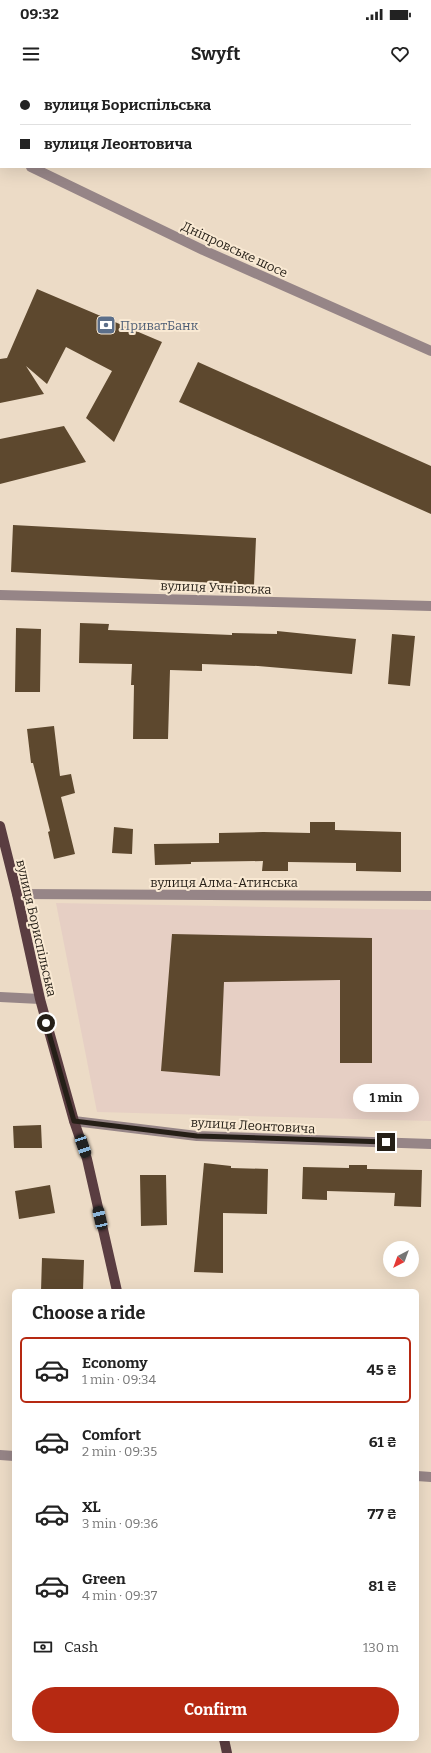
<!DOCTYPE html>
<html lang="en">
<head>
<meta charset="utf-8">
<style>
	:root { --surface:#fff; --page:#f2f2f2; --text:#222; --muted:#767676; --line:#e0e0e0; --accent:#b62912 }
	body { margin:0; font-family:Bitter,serif; background:var(--page); color:var(--text); height:100vh; display:flex; flex-direction:column; font-size:15px; white-space:nowrap }
	* { box-sizing:border-box; margin:0 }
	p { font-size:13px; color:var(--muted) }
	.icon { flex:none; width:22px; height:22px; fill:none; stroke:currentColor; stroke-width:2; stroke-linecap:round; stroke-linejoin:round }
	.map { position:relative; flex:1; overflow:hidden }
	.sheet { position:absolute; left:12px; top:1209px; width:407px; height:452px; display:flex; flex-direction:column; background:var(--surface); border-radius:6px; box-shadow:0 4px 16px #0002 }
	.sheet>* { flex:none }
	.hud { position:absolute; left:0px; top:0px; width:431px; height:88px; box-shadow:0 4px 16px #0002; display:grid; align-content:center; height:88px; padding:0 20px; background:var(--surface) }
	.needle { width:26px; rotate:221deg }
	.fabs { position:absolute; left:383px; top:1161px; display:grid; gap:8px }
	.fabs a { display:grid; place-items:center; width:36px; height:36px; border-radius:50%; background:var(--surface); box-shadow:0 4px 16px #0002; font-size:20px }
	.end { position:absolute; width:18px; height:18px; margin:-9px; border:5px solid #251f17; background:#fff; box-shadow:0 0 0 2px #fff }
	.from { border-radius:50% }
	.bubble { position:absolute; height:28px; border-radius:14px; background:var(--surface); box-shadow:0 4px 16px #0002; font-size:13px; font-weight:700; line-height:28px; text-align:center }
	.car { position:absolute; width:12px; height:24px; margin:-12px -6px; border-radius:5px; box-shadow:0 0 3px 1px #0007; background:linear-gradient(#222 24%,#8ab4d8 0 40%,#222 0 76%,#8ab4d8 0 86%,#222 0) }
	.hud b { display:flex; align-items:center; gap:14px; height:38px; font-size:15px }
	.hud b+b { border-top:1px solid var(--line) }
	.hud i { width:10px; height:10px; background:var(--text) }
	ul { padding:0; list-style:none }
	li { display:flex; align-items:center; gap:12px; height:66px; margin:0 8px 6px; padding:0 12px; border:2px solid transparent; border-radius:6px }
	li div { flex:1 }
	li b { display:block; font-size:15px }
	li em { font-style:normal; font-weight:700 }
	li.on { border-color:var(--accent) }
	li>.icon { width:36px; height:36px; stroke-width:1.5 }
	h2 { padding:0 20px; font-size:18px; line-height:48px }
	.pay { display:flex; align-items:center; gap:10px; height:44px; padding:0 20px; font-size:15px }
	.pay p { margin-inline-start:auto }
	.action { display:flex; gap:8px; margin-top:auto; padding:8px 20px }
	.action a { flex:1; height:46px; border-radius:24px; background:var(--accent); color:#fff; font-size:16px; font-weight:700; line-height:46px; text-align:center }
	.status { display:flex; justify-content:space-between; align-items:center; height:28px; padding:0 20px; background:var(--surface); direction:ltr }
	.status svg { height:11px; fill:currentColor }
	header { display:flex; justify-content:space-between; align-items:center; height:52px; padding:0 20px; background:var(--surface); font-size:18px; font-weight:700 }
	.map>svg:first-child { display:block }
</style>
</head>
<body>
<div class="status"><b>09:32</b><svg viewBox="0 0 49 12"><path d="M0 12V9h3v3zM5 12V6h3v6zM10 12V3h3v9zM15 12V0h3v12zM26 1h20v11H26zM47 4h2v5h-2z"/></svg></div>
<header><svg class="icon" aria-label="menu" viewBox="0 0 24 24"><path d="M4 6h16M4 12h16M4 18h16"/></svg>Swyft<svg class="icon" aria-label="heart" viewBox="0 0 24 24"><path d="M12 20l-8-8c-3-5 5-10 8-4 3-6 11-1 8 4z"/></svg></header>
<div class="map">
<svg width="431" height="1673" viewBox="0 0 431 1673">
	<defs>
		<pattern id="industrial-grid" width="8" height="8" patternUnits="userSpaceOnUse"><rect width="8" height="8" fill="#e5d1b5"/><path d="M0 4h8M4 0v8" fill="none" stroke="#c4b39b"/></pattern>
	</defs>
	<rect width="100%" height="100%" fill="#ecdbc6"/>
	<!-- industrial -->
	<path fill="url(#industrial-grid)" d="M 290,0 L 431,0 L 431,61 L 430,1 Z"/>
	<!-- education -->
	<path fill="#e6cfc4" d="M 56,823 L 431,830 L 431,1041 L 97,1032 Z"/>
	<!-- building -->
	<path fill="#5d482e" d="M 37,209 L 162,262 L 114,362 L 86,338 L 112,291 L 66,267 L 47,304 L 26,286 L 44,314 L 0,323 L 0,279 L 7,278 Z
		M 198,282 L 431,386 L 431,434 L 179,322 Z
		M 64,346 L 86,382 L 0,404 L 0,359 Z
		M 13,445 L 256,458 L 254,505 L 11,492 Z
		M 80,543 L 109,544 L 108,550 L 232,555 L 232,553 L 277,554 L 277,551 L 356,559 L 352,594 L 258,586 L 202,584 L 202,591 L 170,590 L 168,659 L 133,659 L 134,605 L 131,605 L 132,584 L 79,583 Z
		M 16,548 L 41,549 L 40,612 L 15,612 Z
		M 392,554 L 415,556 L 410,606 L 388,604 Z
		M 54,646 L 60,696 L 71,694 L 75,713 L 61,717 L 75,774 L 54,779 L 48,752 L 50,751 L 33,683 L 31,683 L 27,649 Z
		M 310,742 L 335,742 L 335,750 L 401,752 L 401,792 L 356,791 L 356,783 L 288,782 L 288,791 L 262,791 L 263,781 L 191,782 L 191,784 L 155,785 L 154,764 L 219,763 L 219,753 L 263,752 L 310,753 Z
		M 114,747 L 133,749 L 132,774 L 112,773 Z
		M 172,854 L 372,858 L 372,983 L 340,983 L 340,900 L 224,902 L 220,996 L 161,991 Z
		M 41,1045 L 42,1068 L 14,1068 L 13,1046 Z
		M 204,1083 L 231,1086 L 231,1088 L 268,1089 L 267,1134 L 223,1133 L 223,1193 L 194,1192 Z
		M 349,1085 L 367,1085 L 367,1089 L 422,1090 L 421,1127 L 394,1126 L 395,1113 L 327,1111 L 327,1120 L 302,1119 L 303,1087 L 349,1088 Z
		M 140,1095 L 166,1095 L 167,1145 L 141,1146 Z
		M 50,1105 L 55,1133 L 19,1139 L 15,1111 Z
		M 42,1178 L 84,1180 L 83,1211 L 41,1211 Z"/>
	<g fill="none" stroke-linecap="round" stroke-linejoin="round">
		<!-- minor -->
		<path stroke="#968587" stroke-width="10" d="M 0,74 L 1,74
			M 31,87 L 203,170 L 431,271
			M 0,515 L 431,526
			M 17,814 L 431,816
			M 0,917 L 40,919
			M 74,1041 L 197,1056 L 431,1064
			M 0,1375 L 14,1376
			M 417,1396 L 431,1397"/>
		<!-- major -->
		<path stroke="#5a3d41" stroke-width="10" d="M 0,746 L 17,814 L 40,919 L 74,1041 L 87,1079 L 117,1211
			M 224,1659 L 227,1673"/>
	</g>
	<g fill="none" stroke-linecap="round" stroke-linejoin="round">
		<!-- route -->
		<path stroke="#251f17" stroke-width="5" d="M 46,943 L 74,1041 L 197,1056 L 386,1062"/>
	</g>
	<!-- icons -->
	<defs>
		<g id="bank-square" transform="scale(1)"><rect x="-9" y="-9" width="18" height="18" rx="4" fill="#5c6f8a" stroke="#f9e9d3"/><path d="M-6-4H6V4H-6ZM0-2.3a2.3 2.3 0 1 0 0 4.6a2.3 2.3 0 1 0 0-4.6Z" fill="#fff"/></g>
	</defs>
	<g fill-rule="evenodd">
		<use href="#bank-square" x="106" y="245"/>
	</g>
	<g text-anchor="middle" stroke-width="4" stroke-linejoin="round" paint-order="stroke">
		<!-- street labels -->
		<g font-size="13" fill="#251f17" stroke="#f9e9d3">
			<text transform="translate(235 169) rotate(25)" y="5">Дніпровське шосе</text>
			<text transform="translate(216 507) rotate(2)" y="5">вулиця Учнівська</text>
			<text x="224" y="807">вулиця Алма-Атинська</text>
			<text transform="translate(37 848) rotate(77)" y="5">вулиця Бориспільська</text>
			<text transform="translate(253 1045) rotate(3)" y="5">вулиця Леонтовича</text>
		</g>
		<!-- service labels -->
		<g font-size="13" fill="#4e5e75" stroke="#f9e9d3" text-anchor="start">
			<text x="120" y="250">ПриватБанк</text>
		</g>
	</g>
</svg>
<div class="fabs">
<a><svg class="needle" viewBox="-14 -14 28 28"><path d="M0-13l5 13h-10z" fill="#e53935"/><path d="M0 13l5-13h-10z" fill="#767676"/></svg></a>
</div>
<i class="end from" style="left:46px;top:943px"></i>
<i class="end" style="left:386px;top:1062px"></i>
<div class="bubble" style="left:353px;top:1004px;width:66px">1 min</div>
<i class="car" style="left:83px;top:1066px;rotate:161deg"></i>
<i class="car" style="left:100px;top:1138px;rotate:347deg"></i>
<div class="hud">
<b><i class="from"></i>вулиця Бориспільська</b>
<b><i></i>вулиця Леонтовича</b>
</div>
<section class="sheet">
<h2>Choose a ride</h2>
<ul>
<li class="on"><svg class="icon" aria-label="car" viewBox="0 0 24 24"><path d="M5 17H2v-5l4-1 3-4h7l3 4 3 1v5h-3M9 17h6M6 11h13"/><circle cx="7" cy="17" r="2"/><circle cx="17" cy="17" r="2"/></svg><div><b>Economy</b><p>1 min · 09:34</p></div><em>45 ₴</em></li>
<li><svg class="icon" aria-label="car" viewBox="0 0 24 24"><path d="M5 17H2v-5l4-1 3-4h7l3 4 3 1v5h-3M9 17h6M6 11h13"/><circle cx="7" cy="17" r="2"/><circle cx="17" cy="17" r="2"/></svg><div><b>Comfort</b><p>2 min · 09:35</p></div><em>61 ₴</em></li>
<li><svg class="icon" aria-label="car" viewBox="0 0 24 24"><path d="M5 17H2v-5l4-1 3-4h7l3 4 3 1v5h-3M9 17h6M6 11h13"/><circle cx="7" cy="17" r="2"/><circle cx="17" cy="17" r="2"/></svg><div><b>XL</b><p>3 min · 09:36</p></div><em>77 ₴</em></li>
<li><svg class="icon" aria-label="car" viewBox="0 0 24 24"><path d="M5 17H2v-5l4-1 3-4h7l3 4 3 1v5h-3M9 17h6M6 11h13"/><circle cx="7" cy="17" r="2"/><circle cx="17" cy="17" r="2"/></svg><div><b>Green</b><p>4 min · 09:37</p></div><em>81 ₴</em></li>
</ul>
<div class="pay"><svg class="icon" aria-label="cash" viewBox="0 0 24 24"><path d="M3 7h18v10H3z"/><circle cx="12" cy="12" r="2"/></svg>Cash<p>130 m</p></div>
<div class="action"><a>Confirm</a></div>
</section>
</div>
</body>
</html>
